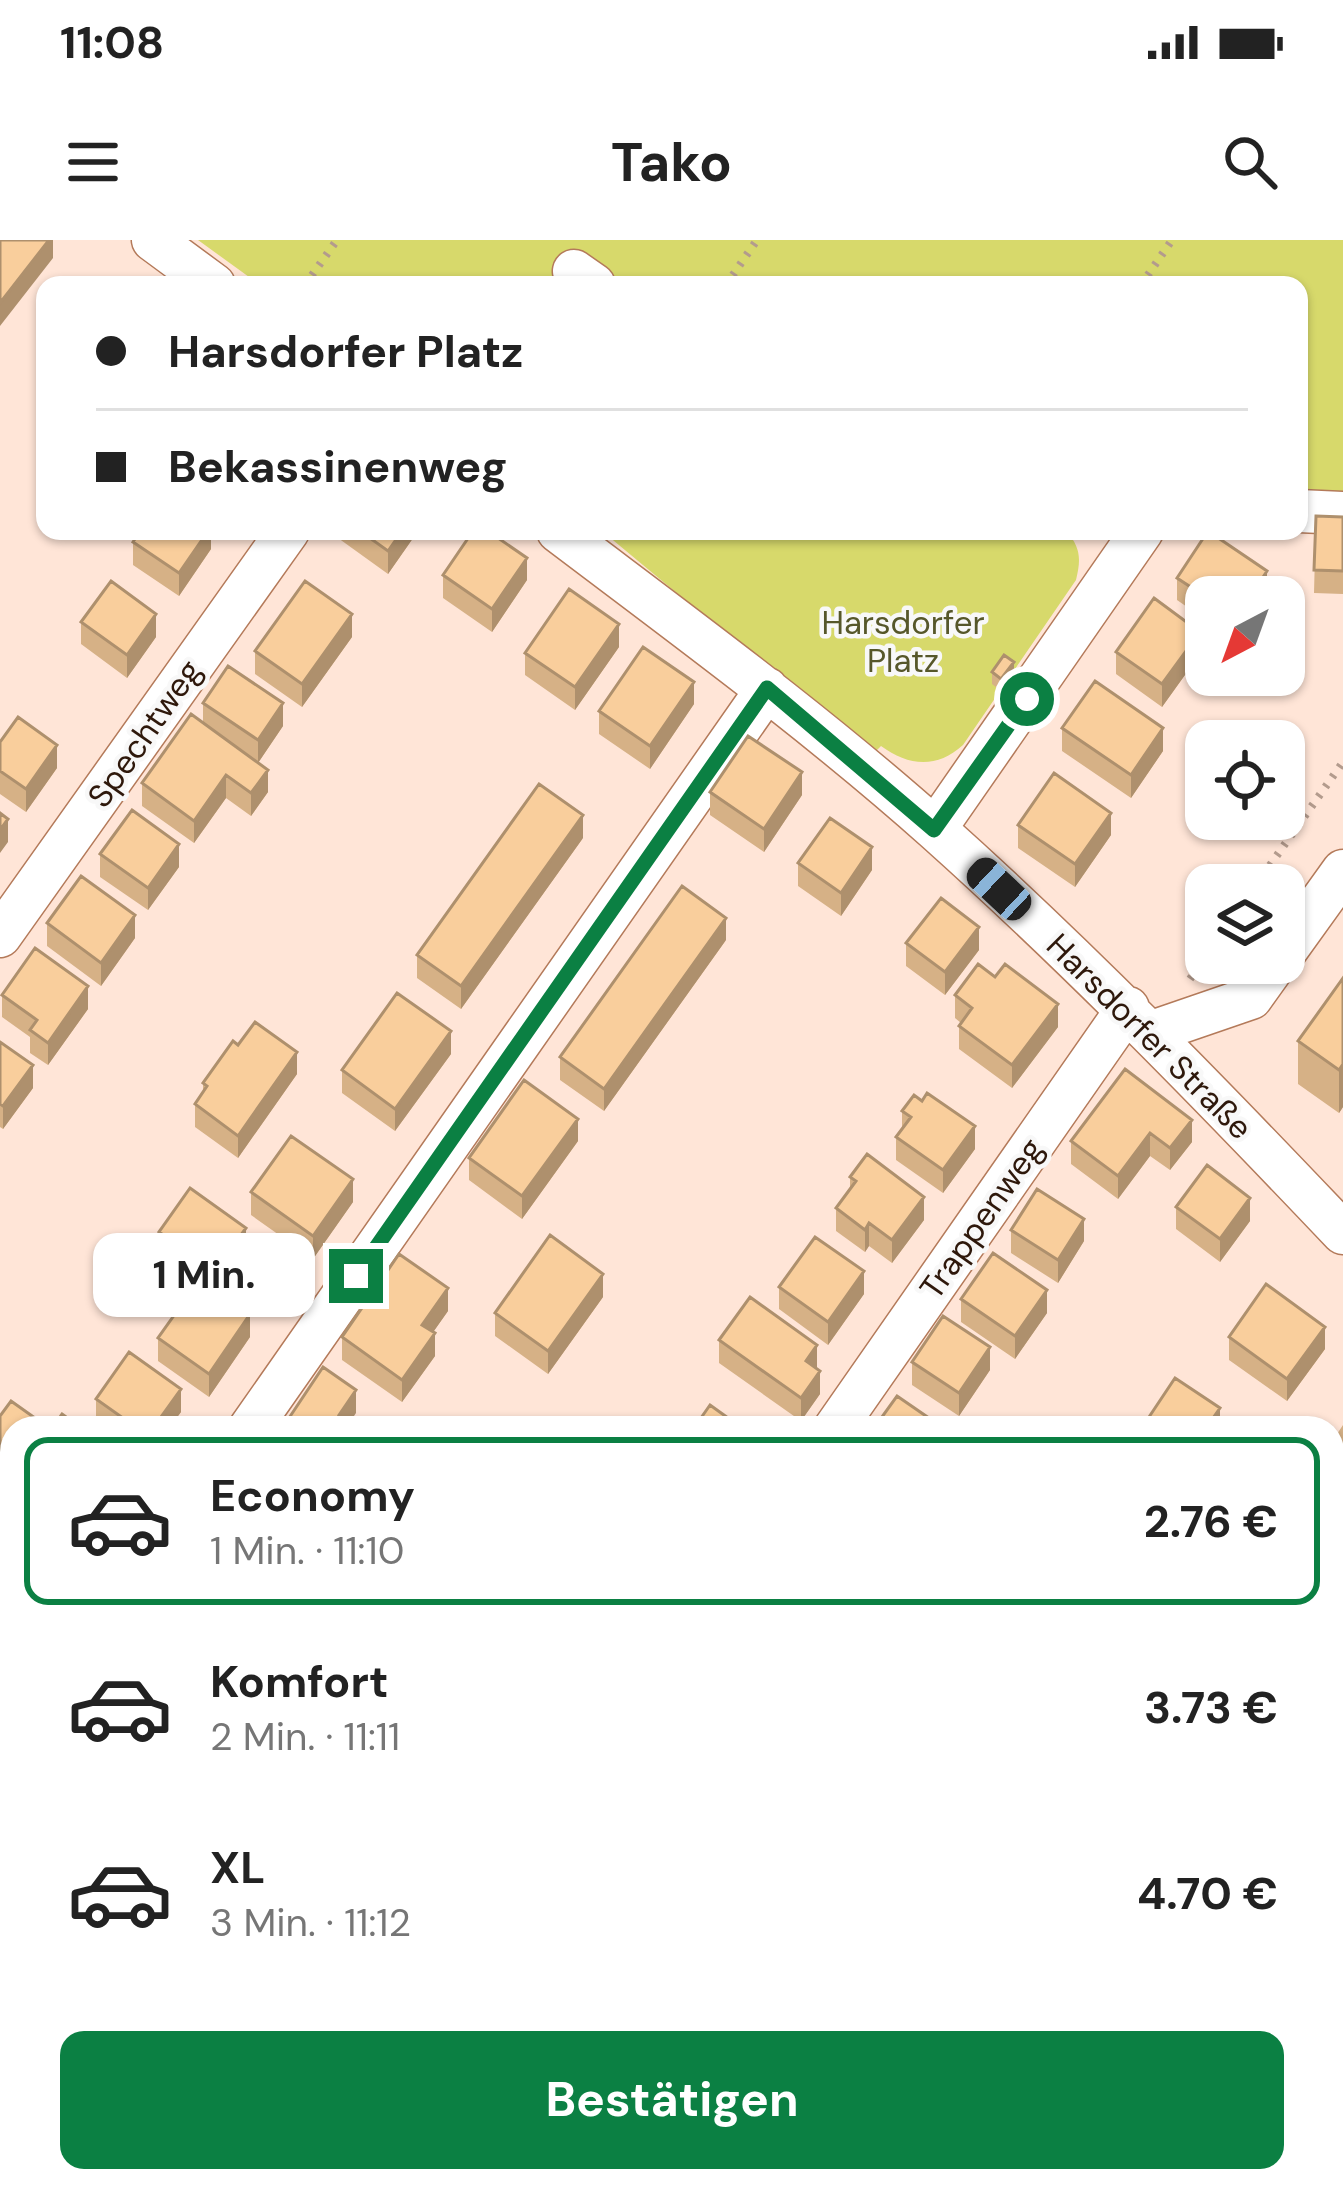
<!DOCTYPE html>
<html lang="de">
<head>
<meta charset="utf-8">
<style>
	:root { --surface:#fff; --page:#f2f2f2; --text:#222; --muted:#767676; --line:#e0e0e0; --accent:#0b8043 }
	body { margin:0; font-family:"DM Sans",sans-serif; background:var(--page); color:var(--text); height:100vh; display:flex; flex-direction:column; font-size:45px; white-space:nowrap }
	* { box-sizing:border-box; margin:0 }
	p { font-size:39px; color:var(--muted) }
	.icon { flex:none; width:66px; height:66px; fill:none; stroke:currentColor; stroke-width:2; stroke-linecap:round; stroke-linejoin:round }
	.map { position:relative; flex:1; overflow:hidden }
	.sheet { position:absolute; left:0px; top:1176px; width:1344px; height:777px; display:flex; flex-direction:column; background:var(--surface); border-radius:36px 36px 0 0; box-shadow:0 3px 9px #0004 }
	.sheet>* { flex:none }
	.banner { position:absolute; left:36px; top:36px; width:1272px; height:264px; border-radius:24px; box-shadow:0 3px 9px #0004; display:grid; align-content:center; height:264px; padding:0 60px; background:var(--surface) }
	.needle { width:78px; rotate:221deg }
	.tools { position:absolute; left:1185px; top:336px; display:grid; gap:24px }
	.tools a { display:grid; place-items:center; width:120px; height:120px; border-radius:24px; background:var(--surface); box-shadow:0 3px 9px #0004; font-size:60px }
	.end { position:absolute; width:54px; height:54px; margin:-27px; border:15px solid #0b8043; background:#fff; box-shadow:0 0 0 6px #fff }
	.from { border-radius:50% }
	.bubble { position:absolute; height:84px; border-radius:24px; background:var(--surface); box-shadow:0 3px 9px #0004; font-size:39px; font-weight:700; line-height:84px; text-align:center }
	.car { position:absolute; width:36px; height:72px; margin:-36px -18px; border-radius:15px; box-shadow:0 0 9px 3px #0007; background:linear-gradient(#222 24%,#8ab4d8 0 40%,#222 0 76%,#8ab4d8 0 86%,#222 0) }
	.banner b { display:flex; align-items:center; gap:42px; height:114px; font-size:45px }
	.banner b+b { border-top:3px solid var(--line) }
	.banner i { width:30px; height:30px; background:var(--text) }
	ul { padding:21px 0 0; list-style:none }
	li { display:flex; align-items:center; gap:36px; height:168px; margin:0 24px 18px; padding:0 36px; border:6px solid transparent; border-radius:24px }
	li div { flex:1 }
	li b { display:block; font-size:45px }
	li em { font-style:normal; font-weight:700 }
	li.selected { border-color:var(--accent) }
	li>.icon { width:108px; height:108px; stroke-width:1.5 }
	.action { display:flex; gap:24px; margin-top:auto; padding:24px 60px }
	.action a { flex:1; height:138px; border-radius:24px; background:var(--accent); color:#fff; font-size:48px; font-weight:700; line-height:138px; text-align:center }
	.status { display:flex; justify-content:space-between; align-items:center; height:84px; padding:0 60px; background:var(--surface); direction:ltr }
	.status svg { height:33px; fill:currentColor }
	header { display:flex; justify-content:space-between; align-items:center; height:156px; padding:0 60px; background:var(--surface); font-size:54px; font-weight:700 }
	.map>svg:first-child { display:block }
</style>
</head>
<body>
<div class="status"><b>11:08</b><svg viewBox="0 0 49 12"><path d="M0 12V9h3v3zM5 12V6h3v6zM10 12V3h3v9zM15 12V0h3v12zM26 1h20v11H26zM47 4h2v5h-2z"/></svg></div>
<header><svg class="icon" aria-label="menu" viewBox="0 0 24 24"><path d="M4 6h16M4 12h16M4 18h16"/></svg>Tako<svg class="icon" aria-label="search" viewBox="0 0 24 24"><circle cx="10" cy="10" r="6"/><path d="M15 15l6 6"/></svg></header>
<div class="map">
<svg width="1343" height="1952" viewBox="0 0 1343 1952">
	<rect width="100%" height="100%" fill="#ffe5d7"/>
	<!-- green -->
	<path fill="#d7d96b" d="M 198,0 L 1343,0 L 1343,254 L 1299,251 L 1299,45 L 260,45 Z
		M 602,291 L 1066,291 C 1081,307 1081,320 1076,340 L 963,505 C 937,529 908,526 881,506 L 872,515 Z"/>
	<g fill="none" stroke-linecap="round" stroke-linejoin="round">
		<!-- minor casing -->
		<g stroke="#b47a5a" stroke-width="45">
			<path id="minor" d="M 153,0 L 214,45
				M 574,31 L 594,45
				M 1299,271 L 1343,273
				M 558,291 C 686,388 816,483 936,590 C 1079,718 1211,854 1343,993
				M 935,589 L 1142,291
				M 0,696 L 288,291
				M 1284,713 L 1343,631
				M 1152,792 L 1251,758 L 1276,723
				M 250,1188 L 767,449
				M 835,1188 L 1128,768
				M 1332,1467 L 1343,1451
				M 0,1547 L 12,1530
				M 302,1952 L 310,1941
				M 995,1952 L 1003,1941"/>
		</g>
		<!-- path -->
		<path stroke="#b39b8d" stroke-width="8" stroke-dasharray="3 9" stroke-linecap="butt" d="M 305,45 L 337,0
			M 726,45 L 757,0
			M 1141,45 L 1172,0
			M 1256,645 L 1343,522
			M 1190,739 L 1206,716"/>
		<!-- minor -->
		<use href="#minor" stroke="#fff" stroke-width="42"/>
	</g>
	<!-- wall -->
	<path fill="#d6b186" d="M 1316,276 L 1343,277 L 1343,354 L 1314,353 Z
		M 211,291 L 211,309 L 179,356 L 133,325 L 133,302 Z
		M 338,291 L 418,291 L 388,334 L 338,298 Z
		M 443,335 L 527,340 L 492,392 L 443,358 Z
		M 1177,338 L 1267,353 L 1206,357 L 1206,380 L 1177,360 Z
		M 81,382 L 156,397 L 127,438 L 81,404 Z
		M 352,397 L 302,467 L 255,434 L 255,411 Z
		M 619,407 L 575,470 L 525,435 L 525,413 Z
		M 1116,412 L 1200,414 L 1162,467 L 1116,434 Z
		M 992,432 L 1014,434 L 1001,451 L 992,444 Z
		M 203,463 L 283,486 L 258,523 L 268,552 L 251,576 L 226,558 L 194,603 L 142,566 L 142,543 L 203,483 Z
		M 694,464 L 650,529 L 599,494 L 599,471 Z
		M 1062,488 L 1163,511 L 1131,558 L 1062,511 Z
		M 0,502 L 57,528 L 26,572 L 0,554 Z
		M 710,552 L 802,555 L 764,612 L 710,575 Z
		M 1018,585 L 1111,595 L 1075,647 L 1018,608 Z
		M 583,598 L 461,769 L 417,738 L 417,715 Z
		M 100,614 L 179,627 L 148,670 L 100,637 Z
		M 798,623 L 872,630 L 841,676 L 798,646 Z
		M 47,683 L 135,698 L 101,746 L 47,706 Z
		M 726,700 L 604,871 L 560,840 L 560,817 Z
		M 906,703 L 979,710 L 945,755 L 906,726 Z
		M 1343,738 L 1343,867 L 1339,873 L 1298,844 L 1298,801 Z
		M 2,755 L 88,769 L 48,825 L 30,813 L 30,797 L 2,777 Z
		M 955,755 L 1058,787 L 1012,848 L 959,809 L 959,786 L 961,783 L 955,778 Z
		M 0,802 L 33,848 L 3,889 L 0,887 Z
		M 238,805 L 297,834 L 238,918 L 195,887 L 195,864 L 203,852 L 203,843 Z
		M 451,814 L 395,891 L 342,853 L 342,830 Z
		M 1125,829 L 1192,902 L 1170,930 L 1150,916 L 1118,959 L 1071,924 L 1071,901 Z
		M 902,871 L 975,909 L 943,953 L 896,920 L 896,897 L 902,888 Z
		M 578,901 L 522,979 L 469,940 L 469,918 Z
		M 850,937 L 924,980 L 892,1023 L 869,1006 L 865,1012 L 836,991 L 836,968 L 850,949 Z
		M 251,952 L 353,962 L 313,1019 L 251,975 Z
		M 1176,967 L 1250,981 L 1220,1022 L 1176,989 Z
		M 1011,990 L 1084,1001 L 1058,1043 L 1011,1013 Z
		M 159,992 L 246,1011 L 217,1051 L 250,1097 L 209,1157 L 158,1121 L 158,1098 L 198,1042 L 159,1015 Z
		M 779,1047 L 864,1054 L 828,1105 L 779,1069 Z
		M 603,1057 L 548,1134 L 495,1096 L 495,1073 Z
		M 961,1059 L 1047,1073 L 1015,1119 L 961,1082 Z
		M 448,1071 L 433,1092 L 435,1116 L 402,1162 L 342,1120 L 342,1097 Z
		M 1229,1097 L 1325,1109 L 1287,1161 L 1229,1120 Z
		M 719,1100 L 817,1129 L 820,1154 L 801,1181 L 719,1123 Z
		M 912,1122 L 990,1130 L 959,1176 L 912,1145 Z
		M 96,1159 L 181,1172 L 169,1188 L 105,1188 L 96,1181 Z
		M 0,1176 L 12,1188 L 12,1263 L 0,1255 Z
		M 1149,1177 L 1220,1188 L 1149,1188 Z
		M 1343,1185 L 1343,1221 L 1337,1217 L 1337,1194 Z
		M 1332,1257 L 1339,1263 L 1343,1257 L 1343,1325 L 1335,1336 L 1332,1334 Z
		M 1343,1512 L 1343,1571 L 1332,1563 L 1332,1528 Z
		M 12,1554 L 12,1757 L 0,1749 L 0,1569 Z
		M 1343,1750 L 1343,1842 L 1332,1834 L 1332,1753 Z
		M 170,1941 L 247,1941 L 247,1952 L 170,1952 Z
		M 626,1941 L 687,1941 L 680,1952 L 642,1952 Z
		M 858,1941 L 910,1941 L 903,1952 L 874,1952 Z
		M 1048,1941 L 1110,1941 L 1103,1952 L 1064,1952 Z
		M 1213,1941 L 1304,1941 L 1297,1952 L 1219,1952 L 1213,1948 Z"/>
	<!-- shaded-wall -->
	<path fill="#ae906d" d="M 49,0 L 53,0 L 53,18 L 0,86 L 0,63 Z
		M 208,291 L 211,291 L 211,309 L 179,356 L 179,333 Z
		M 402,291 L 418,291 L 388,334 L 388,311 Z
		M 527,318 L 527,340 L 492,392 L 492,369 Z
		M 1267,331 L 1267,353 L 1265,357 L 1250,357 Z
		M 156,374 L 156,397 L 127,438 L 127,415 Z
		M 352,374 L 352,397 L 302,467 L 302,444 Z
		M 619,384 L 619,407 L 575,470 L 575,447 Z
		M 1200,392 L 1200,414 L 1162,467 L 1162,444 Z
		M 1014,422 L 1014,434 L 1001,451 L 1001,439 Z
		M 694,442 L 694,464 L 650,529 L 650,506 Z
		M 283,463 L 283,486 L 258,523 L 258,500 Z
		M 1163,488 L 1163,511 L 1131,558 L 1131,535 Z
		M 57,505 L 57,528 L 26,572 L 26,549 Z
		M 268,530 L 268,552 L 251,576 L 251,553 Z
		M 802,532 L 802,555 L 764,612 L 764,589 Z
		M 226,535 L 226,558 L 194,603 L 194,581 Z
		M 1111,573 L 1111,595 L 1075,647 L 1075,624 Z
		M 583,575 L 583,598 L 461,769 L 461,746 Z
		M 8,579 L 8,602 L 0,613 L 0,590 Z
		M 179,604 L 179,627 L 148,670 L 148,648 Z
		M 872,607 L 872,630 L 841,676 L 841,653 Z
		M 135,675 L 135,698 L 101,746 L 101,723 Z
		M 726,678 L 726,700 L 604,871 L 604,849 Z
		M 979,687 L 979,710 L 945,755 L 945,732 Z
		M 88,746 L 88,769 L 48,825 L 48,803 Z
		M 1058,764 L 1058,787 L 1012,848 L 1012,825 Z
		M 451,791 L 451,814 L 395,891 L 395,869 Z
		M 297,812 L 297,834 L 238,918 L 238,896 Z
		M 1343,824 L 1343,867 L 1339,873 L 1339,830 Z
		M 33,825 L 33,848 L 3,889 L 3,866 Z
		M 578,879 L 578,901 L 522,979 L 522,956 Z
		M 1192,880 L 1192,902 L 1170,930 L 1170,908 Z
		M 975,886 L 975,909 L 943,953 L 943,930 Z
		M 1150,893 L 1150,916 L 1118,959 L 1118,936 Z
		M 353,939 L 353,962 L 313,1019 L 313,996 Z
		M 924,957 L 924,980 L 892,1023 L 892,1000 Z
		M 1250,958 L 1250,981 L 1220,1022 L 1220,999 Z
		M 1084,979 L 1084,1001 L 1058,1043 L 1058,1020 Z
		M 869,983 L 869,1006 L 865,1012 L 865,990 Z
		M 246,988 L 246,1011 L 215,1054 L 215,1031 Z
		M 864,1031 L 864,1054 L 828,1105 L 828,1082 Z
		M 603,1034 L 603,1057 L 548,1134 L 548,1111 Z
		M 448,1048 L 448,1071 L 422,1108 L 422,1085 Z
		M 1047,1050 L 1047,1073 L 1015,1119 L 1015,1096 Z
		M 250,1074 L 250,1097 L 209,1157 L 209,1134 Z
		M 1325,1087 L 1325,1109 L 1287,1161 L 1287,1139 Z
		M 435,1093 L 435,1116 L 402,1162 L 402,1140 Z
		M 817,1105 L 817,1128 L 806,1121 Z
		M 990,1107 L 990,1130 L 959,1176 L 959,1153 Z
		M 820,1131 L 820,1154 L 801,1181 L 801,1158 Z
		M 181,1149 L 181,1172 L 169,1188 L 153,1188 Z
		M 356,1150 L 356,1173 L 346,1188 L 339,1175 Z
		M 1220,1168 L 1220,1188 L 1206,1188 Z
		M 1343,1303 L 1343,1325 L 1335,1336 L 1335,1314 Z
		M 1341,1606 L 1341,1628 L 1332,1642 L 1332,1619 Z
		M 12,1778 L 12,1801 L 4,1813 L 4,1831 L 0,1837 L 0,1796 Z
		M 239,1941 L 247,1941 L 247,1952 L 232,1952 Z
		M 671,1941 L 687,1941 L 680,1952 L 667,1952 L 667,1947 Z
		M 895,1941 L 910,1941 L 903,1952 L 894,1952 Z
		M 1095,1941 L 1110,1941 L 1103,1952 L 1090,1952 L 1090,1947 Z
		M 1288,1941 L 1304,1941 L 1297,1952 L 1281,1952 Z"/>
	<!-- building -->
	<path fill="#f9ce9c" stroke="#ae906d" stroke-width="3" d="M 0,0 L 49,0 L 0,63 Z
		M 1316,276 L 1343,277 L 1343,331 L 1314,330 Z
		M 140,291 L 208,291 L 179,333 L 133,302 Z
		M 360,291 L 402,291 L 388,311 Z
		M 473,291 L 488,291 L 527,318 L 492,369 L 443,335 Z
		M 1208,291 L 1267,331 L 1250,357 L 1206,357 L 1177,338 Z
		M 111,341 L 156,374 L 127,415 L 81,382 Z
		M 305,341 L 352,374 L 302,444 L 255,411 Z
		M 569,349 L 619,384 L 575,447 L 525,413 Z
		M 1154,358 L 1200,392 L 1162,444 L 1116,412 Z
		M 643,407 L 694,442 L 650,506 L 599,471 Z
		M 1004,415 L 1014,422 L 1001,439 L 992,432 Z
		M 228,426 L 283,463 L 258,500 L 203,463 Z
		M 1095,441 L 1163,488 L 1131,535 L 1062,488 Z
		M 191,474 L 268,530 L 251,553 L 226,535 L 194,581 L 142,543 Z
		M 18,477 L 57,505 L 26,549 L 0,531 L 0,502 Z
		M 748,496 L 802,532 L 764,589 L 710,552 Z
		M 1054,533 L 1111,573 L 1075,624 L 1018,585 Z
		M 539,544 L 583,575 L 461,746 L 417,715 Z
		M 132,570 L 179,604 L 148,648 L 100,614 Z
		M 0,573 L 8,579 L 0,590 Z
		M 830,578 L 872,607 L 841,653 L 798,623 Z
		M 81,636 L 135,675 L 101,723 L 47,683 Z
		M 682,646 L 726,678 L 604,849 L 560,817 Z
		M 941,658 L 979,687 L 945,732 L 906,703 Z
		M 35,708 L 88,746 L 48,803 L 30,790 L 37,780 L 2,755 Z
		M 978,724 L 995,737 L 1005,724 L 1058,764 L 1012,825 L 959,786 L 972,768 L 955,755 Z
		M 1343,738 L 1343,824 L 1339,830 L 1298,801 Z
		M 397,753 L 451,791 L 395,869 L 342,830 Z
		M 255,782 L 297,812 L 238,896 L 195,864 L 207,846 L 203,843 L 233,801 L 238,805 Z
		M 0,802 L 33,825 L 3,866 L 0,864 Z
		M 1125,829 L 1192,880 L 1170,908 L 1150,893 L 1118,936 L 1071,901 Z
		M 524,840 L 578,879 L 522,956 L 469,918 Z
		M 927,853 L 975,886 L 943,930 L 896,897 L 911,877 L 902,871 L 914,855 L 922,861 Z
		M 291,896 L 353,939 L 313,996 L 251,952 Z
		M 867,914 L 924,957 L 892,1000 L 869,983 L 865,990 L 836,968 L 856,941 L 850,937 Z
		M 1207,925 L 1250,958 L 1220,999 L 1176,967 Z
		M 190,948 L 246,988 L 215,1031 L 159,992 Z
		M 1037,949 L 1084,979 L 1058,1020 L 1011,990 Z
		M 550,995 L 603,1034 L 548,1111 L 495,1073 Z
		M 815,997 L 864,1031 L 828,1082 L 779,1047 Z
		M 993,1013 L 1047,1050 L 1015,1096 L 961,1059 Z
		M 399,1014 L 448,1048 L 422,1085 L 435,1093 L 402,1140 L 342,1097 Z
		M 200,1039 L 250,1074 L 209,1134 L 158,1098 Z
		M 1266,1044 L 1325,1087 L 1287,1139 L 1229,1097 Z
		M 750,1057 L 817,1105 L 806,1121 L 820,1131 L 801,1158 L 719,1100 Z
		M 943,1076 L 990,1107 L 959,1153 L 912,1122 Z
		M 129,1112 L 181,1149 L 153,1188 L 137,1188 L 96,1159 Z
		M 323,1127 L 356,1150 L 339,1175 L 358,1188 L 297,1188 L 287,1181 Z
		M 1175,1138 L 1220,1168 L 1206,1188 L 1165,1188 L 1149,1177 Z
		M 897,1156 L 939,1185 L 937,1188 L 874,1188 Z
		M 11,1161 L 49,1188 L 12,1188 L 12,1252 L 0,1243 L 0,1176 Z
		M 710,1165 L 742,1188 L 694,1188 Z
		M 62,1174 L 81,1188 L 52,1188 Z
		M 1332,1257 L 1339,1263 L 1343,1257 L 1343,1303 L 1335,1314 L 1332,1311 Z
		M 1343,1512 L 1343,1548 L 1332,1540 L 1332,1528 Z
		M 11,1553 L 12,1554 L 12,1629 L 0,1621 L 0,1569 Z
		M 1332,1599 L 1341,1606 L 1332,1619 Z
		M 1,1638 L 12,1646 L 12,1734 L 0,1726 Z
		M 1337,1746 L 1343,1750 L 1343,1819 L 1332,1811 L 1332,1753 Z
		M 0,1761 L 12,1769 L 12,1778 L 0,1796 Z
		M 175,1941 L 239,1941 L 232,1952 L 190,1952 Z
		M 344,1941 L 412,1941 L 404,1952 L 339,1952 L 337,1951 Z
		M 1237,1941 L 1288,1941 L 1281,1952 L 1253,1952 Z
		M 787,1942 L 801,1952 L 779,1952 Z"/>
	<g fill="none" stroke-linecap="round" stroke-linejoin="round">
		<!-- route -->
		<path stroke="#0b8043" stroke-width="15" d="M 356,1036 L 767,448 L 934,590 L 1027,459"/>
	</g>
	<g text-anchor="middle" stroke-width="9" stroke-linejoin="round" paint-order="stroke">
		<!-- park labels -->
		<g font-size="33" fill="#56572a" stroke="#f8f8f8">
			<text x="903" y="394">Harsdorfer<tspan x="903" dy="38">Platz</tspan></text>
		</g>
		<!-- street labels -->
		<g font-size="33" fill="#2e180b" stroke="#f8f8f8">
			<text transform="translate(144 493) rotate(-55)" y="12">Spechtweg</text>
			<text transform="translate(1150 796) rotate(45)" y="12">Harsdorfer Straße</text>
			<text transform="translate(981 978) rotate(-55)" y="12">Trappenweg</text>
		</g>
	</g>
</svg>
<div class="tools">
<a><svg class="needle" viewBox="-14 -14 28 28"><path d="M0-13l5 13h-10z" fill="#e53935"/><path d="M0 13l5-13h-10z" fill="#767676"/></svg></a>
<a><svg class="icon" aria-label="locate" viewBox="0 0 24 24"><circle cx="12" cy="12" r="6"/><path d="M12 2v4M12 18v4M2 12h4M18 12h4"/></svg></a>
<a><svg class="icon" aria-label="layers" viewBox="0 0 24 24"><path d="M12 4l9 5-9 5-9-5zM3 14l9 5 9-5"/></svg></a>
</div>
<i class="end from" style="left:1027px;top:459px"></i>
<i class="end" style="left:356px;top:1036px"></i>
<div class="bubble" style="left:93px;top:993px;width:222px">1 Min.</div>
<i class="car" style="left:999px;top:649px;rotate:313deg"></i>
<div class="banner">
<b><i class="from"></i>Harsdorfer Platz</b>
<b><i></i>Bekassinenweg</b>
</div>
<section class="sheet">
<ul>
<li class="selected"><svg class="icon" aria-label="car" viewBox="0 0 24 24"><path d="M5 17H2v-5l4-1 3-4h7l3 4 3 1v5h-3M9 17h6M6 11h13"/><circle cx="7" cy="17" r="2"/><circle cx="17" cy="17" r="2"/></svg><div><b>Economy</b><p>1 Min. · 11:10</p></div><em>2.76 €</em></li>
<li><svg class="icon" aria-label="car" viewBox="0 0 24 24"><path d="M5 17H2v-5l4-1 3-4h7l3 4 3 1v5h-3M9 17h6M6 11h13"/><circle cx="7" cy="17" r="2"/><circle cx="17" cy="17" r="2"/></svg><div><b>Komfort</b><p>2 Min. · 11:11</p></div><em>3.73 €</em></li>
<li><svg class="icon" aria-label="car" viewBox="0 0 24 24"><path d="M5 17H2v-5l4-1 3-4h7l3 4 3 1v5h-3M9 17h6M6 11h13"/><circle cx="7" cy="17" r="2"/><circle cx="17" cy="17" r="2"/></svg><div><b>XL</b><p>3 Min. · 11:12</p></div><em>4.70 €</em></li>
</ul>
<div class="action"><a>Bestätigen</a></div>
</section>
</div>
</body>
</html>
